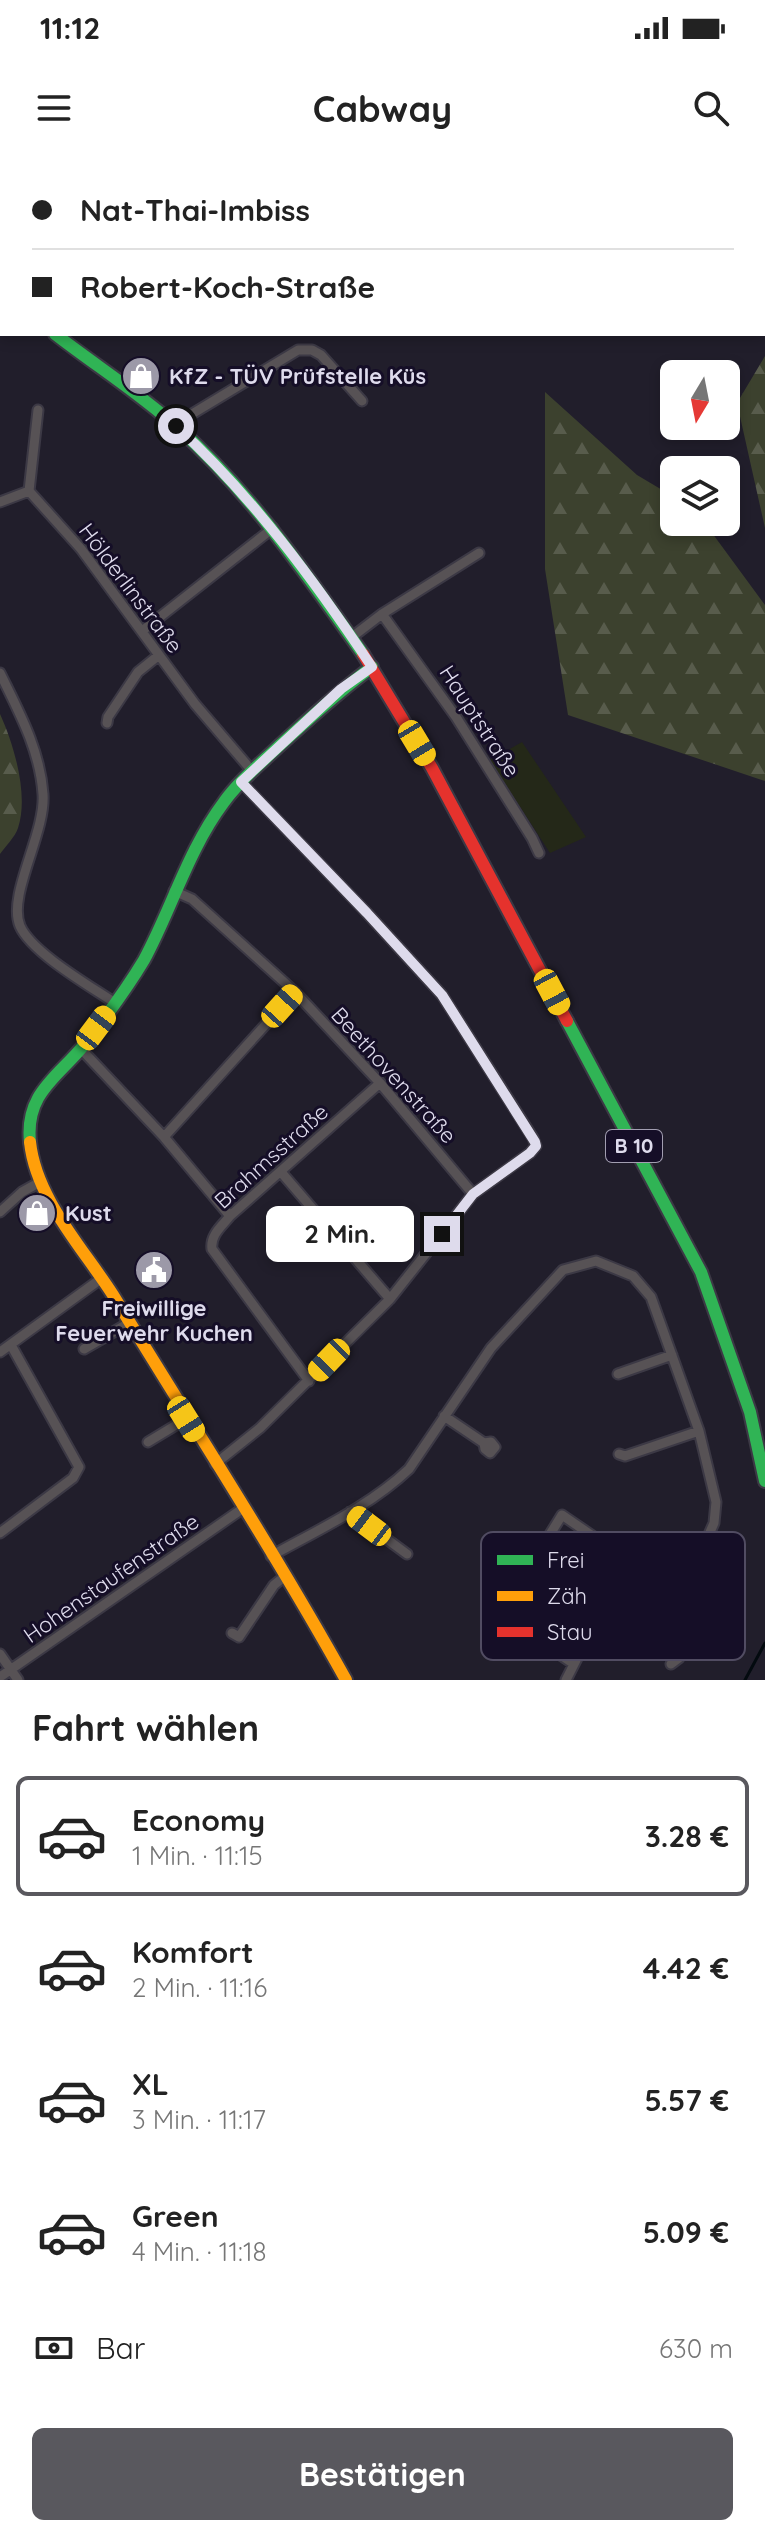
<!DOCTYPE html>
<html lang="de">
<head>
<meta charset="utf-8">
<style>
	:root { --surface:#fff; --page:#f2f2f2; --text:#222; --muted:#767676; --line:#e0e0e0; --accent:#59585e }
	body { margin:0; font-family:Quicksand,sans-serif; background:var(--page); color:var(--text); height:100vh; display:flex; flex-direction:column; font-size:30px; white-space:nowrap }
	* { box-sizing:border-box; margin:0 }
	p { font-size:26px; color:var(--muted) }
	.icon { flex:none; width:44px; height:44px; fill:none; stroke:currentColor; stroke-width:2; stroke-linecap:round; stroke-linejoin:round }
	.map { position:relative; height:1520px; overflow:hidden }
	.side { display:flex; flex-direction:column; background:var(--surface); flex:1 }
	.side>* { flex:none }
	.top-card { position:absolute; left:0px; top:0px; width:766px; height:176px; box-shadow:0 4px 12px #0003; display:grid; align-content:center; height:176px; padding:0 32px; background:var(--surface) }
	.needle { width:52px; rotate:190deg }
	.fabs { position:absolute; left:660px; top:200px; display:grid; gap:16px }
	.fabs a { display:grid; place-items:center; width:80px; height:80px; border-radius:12px; background:var(--surface); box-shadow:0 4px 12px #0003; font-size:40px }
	.end { position:absolute; width:36px; height:36px; margin:-18px; border:10px solid #dedbec; background:#111; box-shadow:0 0 0 4px #111 }
	.from { border-radius:50% }
	.bubble { position:absolute; height:56px; border-radius:12px; background:var(--surface); box-shadow:0 4px 12px #0003; font-size:26px; font-weight:700; line-height:56px; text-align:center }
	.car { position:absolute; width:24px; height:48px; margin:-24px -12px; border-radius:10px; box-shadow:0 0 6px 2px #0007; background:linear-gradient(#f5c518 24%,#345 0 40%,#f5c518 0 76%,#345 0 86%,#f5c518 0) }
	.top-card b { display:flex; align-items:center; gap:28px; height:76px; font-size:30px }
	.top-card b+b { border-top:2px solid var(--line) }
	.top-card i { width:20px; height:20px; background:var(--text) }
	ul { padding:0; list-style:none }
	li { display:flex; align-items:center; gap:24px; height:120px; margin:0 16px 12px; padding:0 16px; border:4px solid transparent; border-radius:12px }
	li div { flex:1 }
	li b { display:block; font-size:30px }
	li em { font-style:normal; font-weight:700 }
	li.current { border-color:var(--accent) }
	li>.icon { width:72px; height:72px; stroke-width:1.5 }
	h2 { padding:0 32px; font-size:36px; line-height:96px }
	.pay { display:flex; align-items:center; gap:20px; height:88px; padding:0 32px; font-size:30px }
	.pay p { margin-inline-start:auto }
	.action { display:flex; gap:16px; margin-top:auto; padding:16px 32px }
	.action a { flex:1; height:92px; border-radius:12px; background:var(--accent); color:#fff; font-size:32px; font-weight:700; line-height:92px; text-align:center }
	.status { display:flex; justify-content:space-between; align-items:center; height:56px; padding:0 40px; background:var(--surface); direction:ltr }
	.status svg { height:22px; fill:currentColor }
	header { display:flex; justify-content:space-between; align-items:center; height:104px; padding:0 32px; background:var(--surface); font-size:36px; font-weight:700 }
	.map>svg:first-child { display:block }
</style>
</head>
<body>
<div class="status"><b>11:12</b><svg viewBox="0 0 49 12"><path d="M0 12V9h3v3zM5 12V6h3v6zM10 12V3h3v9zM15 12V0h3v12zM26 1h20v11H26zM47 4h2v5h-2z"/></svg></div>
<header><svg class="icon" aria-label="menu" viewBox="0 0 24 24"><path d="M4 6h16M4 12h16M4 18h16"/></svg>Cabway<svg class="icon" aria-label="search" viewBox="0 0 24 24"><circle cx="10" cy="10" r="6"/><path d="M15 15l6 6"/></svg></header>
<div class="map">
<svg width="765" height="1520" viewBox="0 0 765 1520">
	<defs>
		<pattern id="forest-firs" width="22" height="20" patternUnits="userSpaceOnUse" patternTransform="scale(2)"><rect width="22" height="20" fill="#3c412e"/><path d="M5 1l3.5 6h-7zM16 11l3.5 6h-7z" fill="#585c4c"/></pattern>
	</defs>
	<rect width="100%" height="100%" fill="#211e2b"/>
	<!-- grass -->
	<path fill="#242818" d="M 522,582 L 586,677 L 550,693 L 490,600 Z"/>
	<!-- forest -->
	<path fill="url(#forest-firs)" d="M 765,196 L 765,368 L 737,243 Z
		M 545,232 L 637,315 L 674,337 L 674,362 L 704,362 L 765,445 L 765,621 L 568,555 L 545,409 Z
		M 0,554 C 14,585 29,635 18,668 C 15,677 5,687 0,694 Z"/>
	<g fill="none" stroke-linecap="round" stroke-linejoin="round">
		<!-- stream -->
		<path stroke="#030a0f" stroke-width="3" d="M 745,1520 L 765,1483"/>
		<!-- street casing -->
		<g stroke="#3c3945" stroke-width="13">
			<path id="street" d="M 76,0 L 78,2
				M 378,0 L 381,2
				M 14,2 L 16,0
				M 107,2 L 108,0
				M 0,15 L 2,13
				M 0,103 L 2,101
				M 38,250 L 29,331 L 81,389 L 195,544 L 253,612
				M 176,266 L 187,257 L 298,190 L 312,190 L 321,195 L 362,241
				M 0,342 L 29,331
				M 382,454 L 456,557 L 532,678 L 539,693
				M 142,471 L 273,368
				M 352,477 L 382,454 L 479,393
				M 0,513 C 19,552 40,590 43,634 C 46,673 7,735 20,766 C 32,793 90,826 115,843
				M 107,563 L 108,557 L 138,512 L 159,495
				M 174,731 L 192,739 L 295,832 L 380,923 L 473,1034
				M 81,889 L 164,977 L 230,1056
				M 164,977 L 295,832
				M 281,1012 L 390,1139
				M 0,1052 L 22,1032 L 40,1022
				M 84,1189 L 129,1163
				M 0,1192 L 102,1118
				M 618,1214 L 672,1195
				M 309,1221 L 212,1089 C 210,1075 222,1066 230,1056 L 380,923
				M 444,1256 L 484,1283 L 485,1289 L 490,1293 L 495,1287 L 491,1282 L 484,1283
				M 148,1282 L 186,1259
				M 619,1294 L 625,1296 L 699,1271
				M 215,1304 L 260,1268 L 390,1139 L 473,1034 L 530,993 L 536,986 L 533,978 L 442,835 L 367,753 L 241,622
				M 350,1352 L 407,1394
				M 0,1373 L 73,1318 L 79,1307 L 11,1185
				M 539,1392 L 562,1355 L 597,1379 L 613,1395 L 630,1424
				M 271,1396 C 318,1370 370,1346 409,1309 L 491,1188 L 563,1110 L 596,1101 L 633,1116 L 651,1137 L 699,1271 L 716,1342 L 714,1363 L 707,1379 L 692,1396 L 630,1424 L 605,1443 L 566,1520
				M 487,1445 L 574,1504
				M 232,1473 L 239,1477 L 274,1425 L 284,1417
				M 0,1494 L 18,1520
				M 671,1504 L 679,1498 L 687,1483 L 678,1404
				M 0,1517 L 242,1349"/>
		</g>
		<!-- fast casing -->
		<g stroke="#3c3945" stroke-width="16">
			<path id="fast" d="M 55,174 C 95,205 139,233 177,267 C 252,334 306,414 363,494
				M 567,861 L 701,1112 L 750,1252 L 765,1321
				M 30,982 C 25,933 58,917 84,885 C 102,862 129,825 144,800 C 172,748 188,690 224,642 C 239,621 260,604 279,586 C 310,558 339,531 372,507"/>
		</g>
		<!-- slow casing -->
		<g stroke="#3c3945" stroke-width="16">
			<path id="slow" d="M 0,126 L 2,127
				M 30,982 C 36,1039 83,1088 113,1135 C 191,1263 273,1389 346,1520"/>
		</g>
		<!-- jam casing -->
		<g stroke="#3c3945" stroke-width="16">
			<path id="jam" d="M 363,494 L 432,608 L 567,861"/>
		</g>
		<!-- street -->
		<use href="#street" stroke="#575255" stroke-width="9"/>
		<!-- fast -->
		<use href="#fast" stroke="#30b455" stroke-width="12"/>
		<!-- slow -->
		<use href="#slow" stroke="#ff9f0a" stroke-width="12"/>
		<!-- jam -->
		<use href="#jam" stroke="#e5322d" stroke-width="12"/>
	</g>
	<g fill="none" stroke-linecap="round" stroke-linejoin="round">
		<!-- route -->
		<path stroke="#dedbec" stroke-width="10" d="M 176,266 C 253,337 314,420 372,507 L 341,529 L 241,622 L 367,753 L 442,835 L 535,982 L 536,986 L 530,993 L 473,1034 L 442,1074"/>
	</g>
	<!-- icons -->
	<defs>
		<g id="shop-disc" transform="scale(2)"><circle r="9.5" fill="#9c99a8" stroke="#150e27"/><path d="M-5-2.5h2.3a2.7 3.5 0 0 1 5.4 0H5L5.5 6h-11ZM-1.5-2.5h3a1.5 2.3 0 0 0-3 0Z" fill="#fff"/></g>
		<g id="civic-disc" transform="scale(2)"><circle r="9.5" fill="#9c99a8" stroke="#150e27"/><path d="M-.6-6.5H3V-4.5H.6V-3L4-1V1h2V6H-6V1h2V-1L-.6-3ZM-1.2 2.5V6h2.4V2.5Z" fill="#fff"/></g>
	</defs>
	<g fill-rule="evenodd">
		<use href="#shop-disc" x="141" y="216"/>
		<use href="#shop-disc" x="37" y="1053"/>
		<use href="#civic-disc" x="154" y="1110"/>
	</g>
	<g text-anchor="middle" stroke-width="6" stroke-linejoin="round" paint-order="stroke">
		<!-- shield labels -->
		<rect fill="#150e27" stroke="#a29eb1" stroke-width="2" x="606" y="970" width="56" height="32" rx="6"/>
		<g font-size="20" font-weight="bold" fill="#dedbec">
			<text x="634" y="993">B 10</text>
		</g>
		<!-- poi labels -->
		<g font-size="22" font-weight="bold" fill="#dedbec" stroke="#150e27" text-anchor="start">
			<text x="169" y="224">KfZ - TÜV Prüfstelle Küs</text>
			<text x="65" y="1061">Kust</text>
			<text x="154" y="1156" text-anchor="middle">Freiwillige<tspan x="154" dy="25">Feuerwehr Kuchen</tspan></text>
		</g>
		<!-- street labels -->
		<g font-size="22" fill="#dedbec" stroke="#150e27">
			<text transform="translate(131 428) rotate(53)" y="8">Hölderlinstraße</text>
			<text transform="translate(480 561) rotate(57)" y="8">Hauptstraße</text>
			<text transform="translate(394 915) rotate(48)" y="8">Beethovenstraße</text>
			<text transform="translate(271 996) rotate(-42)" y="8">Brahmsstraße</text>
			<text transform="translate(111 1418) rotate(-35)" y="8">Hohenstaufenstraße</text>
		</g>
	</g>
	<!-- legend -->
	<rect x="481" y="1372" width="264" height="128" rx="12" fill="#150e27" stroke="#514c62" stroke-width="2"/>
	<rect x="497" y="1395" width="36" height="10" fill="#30b455"/>
	<rect x="497" y="1431" width="36" height="10" fill="#ff9f0a"/>
	<rect x="497" y="1467" width="36" height="10" fill="#e5322d"/>
	<g font-size="22" fill="#dedbec">
		<text x="547" y="1408">Frei</text>
		<text x="547" y="1444">Zäh</text>
		<text x="547" y="1480">Stau</text>
	</g>
</svg>
<div class="fabs">
<a><svg class="needle" viewBox="-14 -14 28 28"><path d="M0-13l5 13h-10z" fill="#e53935"/><path d="M0 13l5-13h-10z" fill="#767676"/></svg></a>
<a><svg class="icon" aria-label="layers" viewBox="0 0 24 24"><path d="M12 4l9 5-9 5-9-5zM3 14l9 5 9-5"/></svg></a>
</div>
<i class="end from" style="left:176px;top:266px"></i>
<i class="end" style="left:442px;top:1074px"></i>
<div class="bubble" style="left:266px;top:1046px;width:148px">2 Min.</div>
<i class="car" style="left:417px;top:583px;rotate:149deg"></i>
<i class="car" style="left:552px;top:832px;rotate:152deg"></i>
<i class="car" style="left:282px;top:846px;rotate:42deg"></i>
<i class="car" style="left:96px;top:868px;rotate:37deg"></i>
<i class="car" style="left:329px;top:1200px;rotate:224deg"></i>
<i class="car" style="left:186px;top:1259px;rotate:148deg"></i>
<i class="car" style="left:369px;top:1366px;rotate:307deg"></i>
<div class="top-card">
<b><i class="from"></i>Nat-Thai-Imbiss</b>
<b><i></i>Robert-Koch-Straße</b>
</div>
</div>
<section class="side">
<h2>Fahrt wählen</h2>
<ul>
<li class="current"><svg class="icon" aria-label="car" viewBox="0 0 24 24"><path d="M5 17H2v-5l4-1 3-4h7l3 4 3 1v5h-3M9 17h6M6 11h13"/><circle cx="7" cy="17" r="2"/><circle cx="17" cy="17" r="2"/></svg><div><b>Economy</b><p>1 Min. · 11:15</p></div><em>3.28 €</em></li>
<li><svg class="icon" aria-label="car" viewBox="0 0 24 24"><path d="M5 17H2v-5l4-1 3-4h7l3 4 3 1v5h-3M9 17h6M6 11h13"/><circle cx="7" cy="17" r="2"/><circle cx="17" cy="17" r="2"/></svg><div><b>Komfort</b><p>2 Min. · 11:16</p></div><em>4.42 €</em></li>
<li><svg class="icon" aria-label="car" viewBox="0 0 24 24"><path d="M5 17H2v-5l4-1 3-4h7l3 4 3 1v5h-3M9 17h6M6 11h13"/><circle cx="7" cy="17" r="2"/><circle cx="17" cy="17" r="2"/></svg><div><b>XL</b><p>3 Min. · 11:17</p></div><em>5.57 €</em></li>
<li><svg class="icon" aria-label="car" viewBox="0 0 24 24"><path d="M5 17H2v-5l4-1 3-4h7l3 4 3 1v5h-3M9 17h6M6 11h13"/><circle cx="7" cy="17" r="2"/><circle cx="17" cy="17" r="2"/></svg><div><b>Green</b><p>4 Min. · 11:18</p></div><em>5.09 €</em></li>
</ul>
<div class="pay"><svg class="icon" aria-label="cash" viewBox="0 0 24 24"><path d="M3 7h18v10H3z"/><circle cx="12" cy="12" r="2"/></svg>Bar<p>630 m</p></div>
<div class="action"><a>Bestätigen</a></div>
</section>
</body>
</html>
